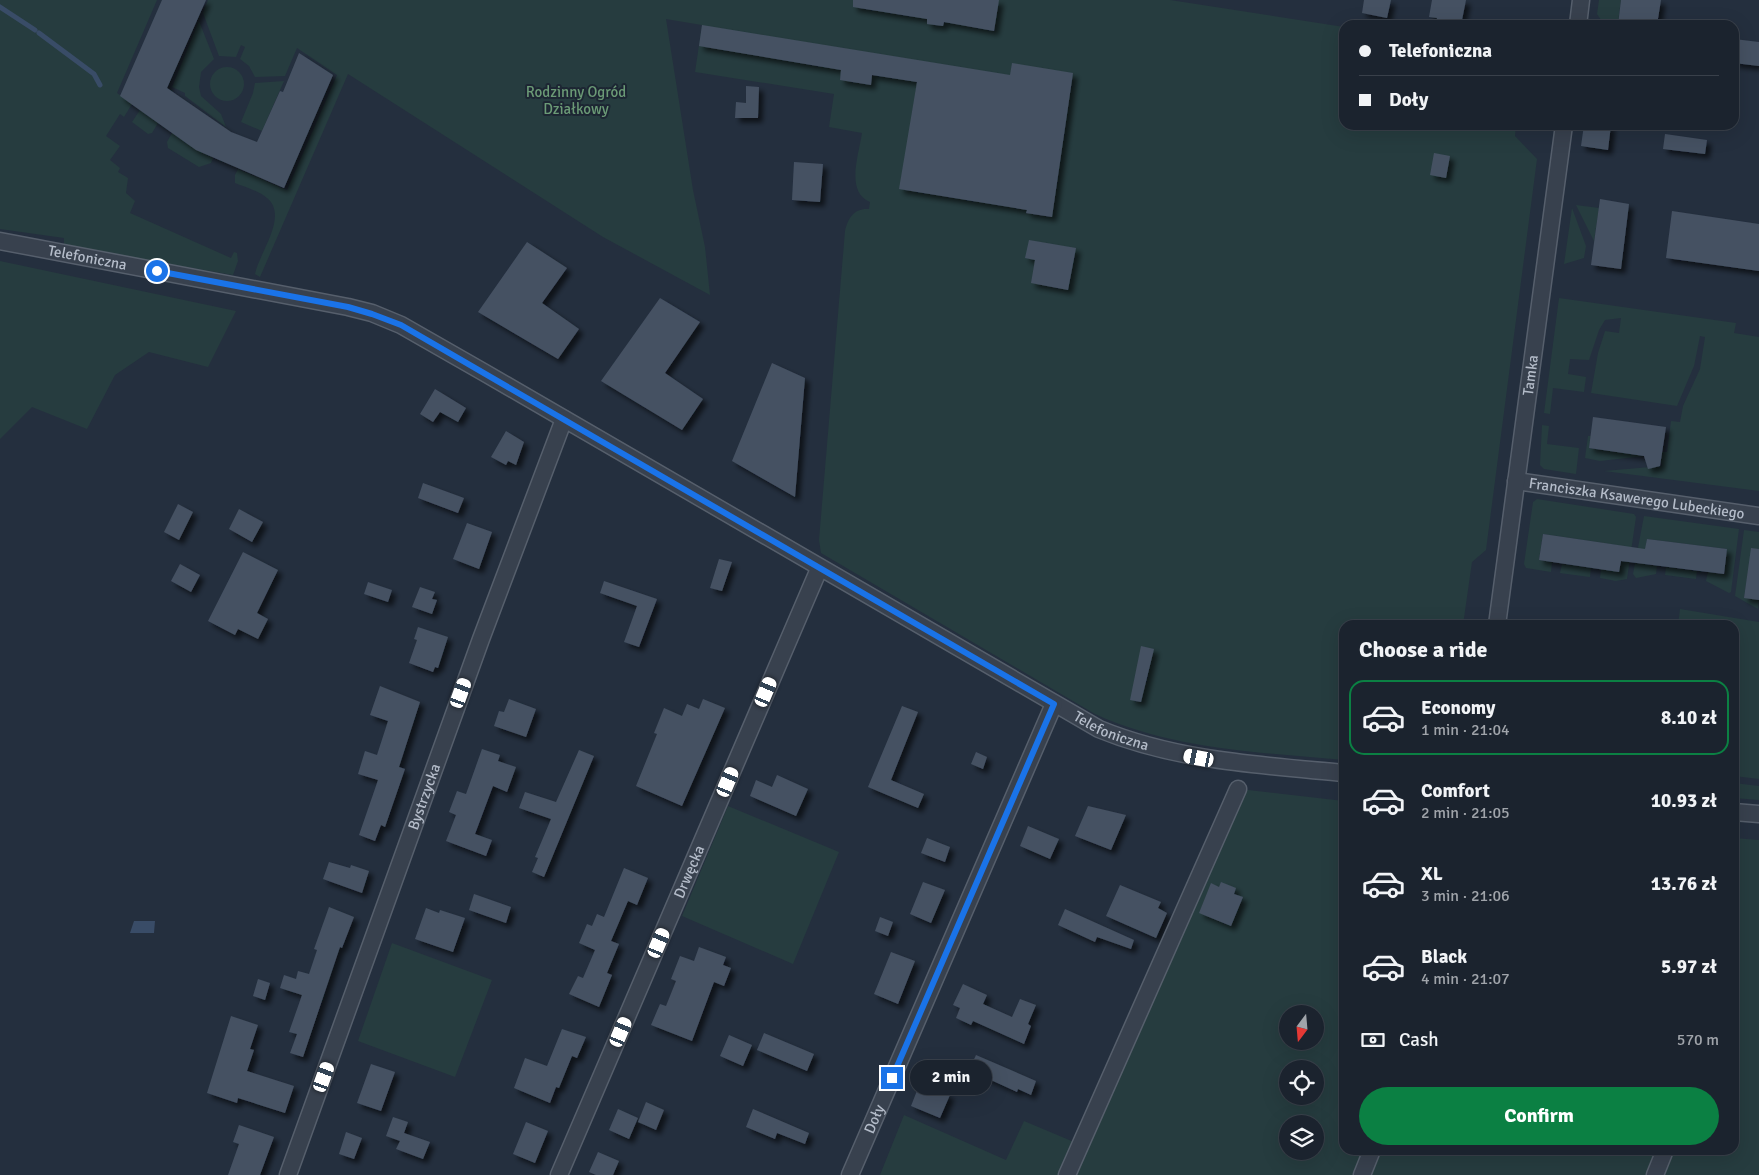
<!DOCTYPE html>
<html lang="en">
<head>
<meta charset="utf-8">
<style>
	:root { --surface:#1b232e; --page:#282f3a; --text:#f1f3f6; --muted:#a0a4aa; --line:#39404a; --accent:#0b8043 }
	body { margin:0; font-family:Signika,sans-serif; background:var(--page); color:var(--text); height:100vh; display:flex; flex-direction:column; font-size:19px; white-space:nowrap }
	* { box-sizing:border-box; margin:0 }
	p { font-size:16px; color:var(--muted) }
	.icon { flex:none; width:28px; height:28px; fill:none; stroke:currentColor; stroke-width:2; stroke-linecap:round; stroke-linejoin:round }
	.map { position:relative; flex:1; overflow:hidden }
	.sheet { position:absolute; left:1339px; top:620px; width:400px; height:535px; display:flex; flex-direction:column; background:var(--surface); border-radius:15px; box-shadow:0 5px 20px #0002,0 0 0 1px var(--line) }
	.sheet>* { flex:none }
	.guide { position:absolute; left:1339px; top:20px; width:400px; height:110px; border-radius:15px; box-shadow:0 5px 20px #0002,0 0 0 1px var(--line); display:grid; align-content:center; height:110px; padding:0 20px; background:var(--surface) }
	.needle { width:32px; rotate:196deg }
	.tools { position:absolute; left:1279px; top:1005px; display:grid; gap:10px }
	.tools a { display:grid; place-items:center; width:45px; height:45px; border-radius:50%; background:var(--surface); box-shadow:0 5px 20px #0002,0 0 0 1px var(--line); font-size:25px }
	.end { position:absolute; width:22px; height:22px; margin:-11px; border:6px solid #1a73e8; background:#fff; box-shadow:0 0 0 2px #fff }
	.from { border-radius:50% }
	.bubble { position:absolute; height:35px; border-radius:18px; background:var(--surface); box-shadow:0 5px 20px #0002,0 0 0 1px var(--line); font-size:16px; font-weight:700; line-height:35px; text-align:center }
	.car { position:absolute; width:15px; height:30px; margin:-15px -8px; border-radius:6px; box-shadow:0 0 4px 1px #0007; background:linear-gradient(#fff 24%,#345 0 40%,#fff 0 76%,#345 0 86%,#fff 0) }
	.guide b { display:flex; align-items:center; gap:18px; height:48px; font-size:19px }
	.guide b+b { border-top:1px solid var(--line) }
	.guide i { width:12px; height:12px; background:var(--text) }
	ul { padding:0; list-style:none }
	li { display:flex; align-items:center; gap:15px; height:75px; margin:0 10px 8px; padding:0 10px; border:2px solid transparent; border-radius:15px }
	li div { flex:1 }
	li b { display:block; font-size:19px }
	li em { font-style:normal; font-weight:700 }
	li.current { border-color:var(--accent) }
	li>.icon { width:45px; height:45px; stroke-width:1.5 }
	h2 { padding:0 20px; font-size:22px; line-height:60px }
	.pay { display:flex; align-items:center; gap:12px; height:55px; padding:0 20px; font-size:19px }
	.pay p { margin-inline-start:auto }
	.action { display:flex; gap:10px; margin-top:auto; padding:10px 20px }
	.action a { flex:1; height:58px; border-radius:30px; background:var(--accent); color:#fff; font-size:20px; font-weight:700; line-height:58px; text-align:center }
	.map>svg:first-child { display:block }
</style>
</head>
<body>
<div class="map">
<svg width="1759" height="1175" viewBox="0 0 1759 1175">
	<defs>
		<filter id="shadow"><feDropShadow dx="4.5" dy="4.5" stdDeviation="2.5" flood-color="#0009"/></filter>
	</defs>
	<rect width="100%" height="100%" fill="#242f3e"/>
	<!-- green -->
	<path fill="#263c3f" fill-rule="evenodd" d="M 0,0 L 157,0 L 117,93 L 132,104 L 124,117 L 120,114 L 106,136 L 120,146 L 110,160 L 120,168 L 118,172 L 128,178 L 126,193 L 135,201 L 130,213 L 231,258 L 234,252 L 237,253 L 238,261 L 233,275 L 64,246 L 64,238 L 0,229 Z
		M 208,0 L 1170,0 L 1344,27 L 1344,125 L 1516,125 L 1515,136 L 1537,159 L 1486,550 L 1472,562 L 1463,625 L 1344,625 L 1344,760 C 1259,752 1174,750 1095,714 L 821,553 L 819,540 L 845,231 C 848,218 854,208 869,209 L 870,202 C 845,192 859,154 862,133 L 829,127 L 834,94 L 695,72 L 702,25 L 666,19 L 693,190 L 705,247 L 710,295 L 603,237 L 348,74 L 260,277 L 255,274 C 259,253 289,216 267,198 C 259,191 245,187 235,183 L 235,175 L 238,169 L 287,190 L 337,75 L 297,48 L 285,76 L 255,77 L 249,66 L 240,59 L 245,47 L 241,45 L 236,57 L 219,56 L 203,13 Z
		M 1599,0 L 1621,0 L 1618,22 L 1601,20 L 1597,14 Z
		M 199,21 L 214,59 L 201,72 L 199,87 L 201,96 L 221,114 L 226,127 L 185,96 L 185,93 L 172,87 Z
		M210 84a17 17 0 1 1 34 0a17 17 0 1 1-34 0Z
		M 284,81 L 262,131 L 241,122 L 253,93 L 255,83 Z
		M 140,110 L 158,123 L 152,133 L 148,134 L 132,122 Z
		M 172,133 L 213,158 L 211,163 L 199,167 L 168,148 L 167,142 Z
		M 1576,205 L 1599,208 L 1594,241 Z
		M 1572,208 L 1586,246 L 1584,258 L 1564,264 Z
		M 0,261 L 236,311 L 208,367 L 149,352 L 115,375 L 87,429 L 32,407 L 0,439 Z
		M 1559,298 L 1736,323 L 1734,333 L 1759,337 L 1759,491 L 1604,471 L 1662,466 L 1660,458 L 1662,452 L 1667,452 L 1671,421 L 1680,422 L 1683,406 L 1700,369 L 1705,337 L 1700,336 L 1694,366 L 1677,406 L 1591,393 L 1598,353 L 1605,331 L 1619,333 L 1621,318 L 1605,320 L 1599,330 L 1589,360 L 1570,359 L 1568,374 L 1586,377 L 1584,392 L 1553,388 L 1550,414 L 1544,413 Z
		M 1542,425 L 1549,426 L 1547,444 L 1579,448 L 1576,474 L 1544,469 L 1540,465 Z
		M 1588,436 L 1591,436 L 1589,448 L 1644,456 L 1600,461 L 1585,458 Z
		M 1537,499 L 1634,514 L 1636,517 L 1627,579 L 1616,581 L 1600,578 L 1601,569 L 1619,571 L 1623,546 L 1543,534 L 1539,560 L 1552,562 L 1551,572 L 1526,568 L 1524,564 L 1533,502 Z
		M 1644,516 L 1739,529 L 1731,592 L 1729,593 L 1706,581 L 1708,572 L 1724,574 L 1727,549 L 1647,539 L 1644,564 L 1657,566 L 1656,574 L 1636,578 L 1633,574 Z
		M 1744,530 L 1759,532 L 1759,573 L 1748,572 L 1744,597 L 1759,600 L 1758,609 L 1735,596 Z
		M 1562,564 L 1591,568 L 1590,577 L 1560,573 Z
		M 1666,567 L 1697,571 L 1696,579 L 1665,575 Z
		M 1680,609 L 1759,622 L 1759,779 L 1734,776 L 1734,625 L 1678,625 Z
		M 1734,783 L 1759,786 L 1759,800 L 1734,798 Z
		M 1231,788 L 1344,801 L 1344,1150 L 1734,1150 L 1734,838 L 1759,840 L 1759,1175 L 880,1175 L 904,1115 L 1006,1160 L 1024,1121 L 1074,1142 ZM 1288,1014 L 1315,1014 L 1315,1041 L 1288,1041 ZM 1288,1069 L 1315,1069 L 1315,1096 L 1288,1096 ZM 1288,1124 L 1315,1124 L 1315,1151 L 1288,1151 Z
		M 728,806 L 839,852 L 793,964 L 682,916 Z
		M 392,943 L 492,980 L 455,1077 L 358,1041 Z"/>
	<!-- water -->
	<path fill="#394c67" d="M 134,921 L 155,921 L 154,933 L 130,933 Z"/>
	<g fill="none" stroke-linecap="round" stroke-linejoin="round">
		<!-- stream -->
		<path stroke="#394c67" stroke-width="5" d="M 0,7 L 35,30
			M 39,33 L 94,74 L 100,85"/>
	</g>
	<!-- building -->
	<path fill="#455162" filter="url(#shadow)" d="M 162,0 L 206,0 L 167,88 L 231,132 L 257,142 L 280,91 L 283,92 L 299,53 L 333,75 L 284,188 L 196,150 L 120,96 Z
		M 853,0 L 999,0 L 994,31 L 944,22 L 943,26 L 927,24 L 927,19 L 853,7 Z
		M 1364,0 L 1391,0 L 1387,18 L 1362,13 Z
		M 1432,0 L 1466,0 L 1461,25 L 1436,25 L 1437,18 L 1429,17 Z
		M 1621,0 L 1661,0 L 1657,25 L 1618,25 Z
		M 702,25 L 1010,75 L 1012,63 L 1073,73 L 1052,217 L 1026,213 L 1027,210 L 899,189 L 917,82 L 872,75 L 871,85 L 840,80 L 841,70 L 699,46 Z
		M 1734,39 L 1759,42 L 1759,66 L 1734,63 Z
		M 746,86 L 759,87 L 758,118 L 735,118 L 736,102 L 746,103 Z
		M 1584,125 L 1611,125 L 1608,150 L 1581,146 Z
		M 1665,134 L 1707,140 L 1705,154 L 1663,149 Z
		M 1434,153 L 1450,156 L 1446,178 L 1430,175 Z
		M 794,162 L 823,164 L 820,202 L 792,200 Z
		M 1600,199 L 1629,204 L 1621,269 L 1591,265 Z
		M 1672,211 L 1759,224 L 1759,271 L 1666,258 Z
		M 1029,240 L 1076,248 L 1068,290 L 1031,283 L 1035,260 L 1025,258 Z
		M 527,242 L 567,268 L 542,303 L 579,329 L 558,359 L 478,312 Z
		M 660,298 L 700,322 L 665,373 L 703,399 L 682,430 L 601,381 Z
		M 772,363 L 805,378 L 795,497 L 732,461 Z
		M 435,389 L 466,408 L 458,422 L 440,412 L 433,422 L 420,414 Z
		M 1593,417 L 1666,427 L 1660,466 L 1648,469 L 1644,456 L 1589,448 Z
		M 506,431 L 524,442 L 516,465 L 508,461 L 506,465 L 491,457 Z
		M 423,483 L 464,498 L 458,513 L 418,498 Z
		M 178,504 L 193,512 L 179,540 L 164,532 Z
		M 239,509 L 263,522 L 252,542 L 229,529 Z
		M 467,523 L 492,532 L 479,569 L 453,559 Z
		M 1543,534 L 1645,549 L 1647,539 L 1727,549 L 1724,574 L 1621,561 L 1619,572 L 1539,560 Z
		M 1751,548 L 1759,549 L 1759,600 L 1744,598 Z
		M 243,552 L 278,570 L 257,613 L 268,619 L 258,639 L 238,629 L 235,635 L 208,621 Z
		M 719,559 L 732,562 L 722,591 L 710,588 Z
		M 180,564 L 200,575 L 191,592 L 171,581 Z
		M 604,581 L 657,599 L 639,647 L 624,642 L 637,606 L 600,593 Z
		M 368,582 L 392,590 L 388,602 L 364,594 Z
		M 420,587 L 435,592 L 432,599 L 437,600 L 432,614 L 412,607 Z
		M 418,627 L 448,637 L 438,668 L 435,667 L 433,672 L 409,663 L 417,640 L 414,639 Z
		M 1141,646 L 1154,649 L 1141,702 L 1130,700 Z
		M 380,686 L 420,702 L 399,767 L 405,769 L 385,827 L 381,825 L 375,841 L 359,835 L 378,780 L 358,774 L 365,751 L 377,755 L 388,721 L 370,715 Z
		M 509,699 L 536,709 L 526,737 L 494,726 L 499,711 L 504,712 Z
		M 703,699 L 725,708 L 682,806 L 636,786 L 657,734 L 654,733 L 664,708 L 682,716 L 687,704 L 699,709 Z
		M 902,706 L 918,712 L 891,780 L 924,794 L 918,808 L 868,787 Z
		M 482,749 L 500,755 L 498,761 L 516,767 L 507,792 L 493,786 L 475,834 L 492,840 L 486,856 L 446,841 L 456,815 L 449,812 L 457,791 L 466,794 Z
		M 579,750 L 594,756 L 544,877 L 532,872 L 538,858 L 535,857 L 551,819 L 519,808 L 525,792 L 556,802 Z
		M 976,752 L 987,757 L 983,769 L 971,764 Z
		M 777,775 L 808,789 L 796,816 L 750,796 L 756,780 L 772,787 Z
		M 1088,806 L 1126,815 L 1111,850 L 1075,836 Z
		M 1028,826 L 1059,839 L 1050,859 L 1020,846 Z
		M 927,838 L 950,847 L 945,862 L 921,853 Z
		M 329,862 L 350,868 L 351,865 L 369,871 L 362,893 L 323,879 Z
		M 624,868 L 648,878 L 637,905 L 628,901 L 611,941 L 619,944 L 607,973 L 612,975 L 599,1007 L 569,994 L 578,976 L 583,978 L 595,950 L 579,943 L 587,924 L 592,926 L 597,914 L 604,917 Z
		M 923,882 L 945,890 L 931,923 L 910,914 Z
		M 1221,882 L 1236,888 L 1234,894 L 1243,897 L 1231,926 L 1199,913 L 1211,883 L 1219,887 Z
		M 1120,885 L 1161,902 L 1158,908 L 1167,913 L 1156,938 L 1106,916 Z
		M 474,894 L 511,907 L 506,923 L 469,910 Z
		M 329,907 L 354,917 L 342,948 L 340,947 L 303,1057 L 290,1053 L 297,1034 L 289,1032 L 302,995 L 280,988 L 284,975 L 296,979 L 298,971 L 309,974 L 317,950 L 314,949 Z
		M 426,908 L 439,913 L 440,910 L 465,918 L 453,952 L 415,939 Z
		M 1065,909 L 1134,940 L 1131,949 L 1097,937 L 1095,942 L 1058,925 Z
		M 880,917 L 893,922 L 888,936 L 875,931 Z
		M 699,947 L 726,957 L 723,965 L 731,968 L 724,986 L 714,982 L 692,1041 L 651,1025 L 660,1004 L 666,1006 L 676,981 L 671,979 L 680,956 L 694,961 Z
		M 891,952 L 915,961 L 898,1004 L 874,994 Z
		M 258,979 L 270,983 L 265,1000 L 253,996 Z
		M 963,984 L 987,995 L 983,1004 L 1012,1017 L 1020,999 L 1036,1005 L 1028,1024 L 1031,1026 L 1024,1044 L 973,1021 L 971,1025 L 956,1018 L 960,1008 L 953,1005 Z
		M 231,1016 L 258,1025 L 250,1049 L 254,1050 L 247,1071 L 294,1086 L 285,1113 L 238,1098 L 237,1103 L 207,1093 Z
		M 562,1029 L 586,1037 L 577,1058 L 572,1056 L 559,1088 L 556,1087 L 550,1103 L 514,1088 L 525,1058 L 547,1066 Z
		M 764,1033 L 814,1054 L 807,1071 L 757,1050 Z
		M 729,1035 L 752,1045 L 743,1066 L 720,1056 Z
		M 976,1055 L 1036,1081 L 1031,1095 L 1018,1089 L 1017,1092 L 969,1070 Z
		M 371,1064 L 395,1072 L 381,1111 L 357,1103 Z
		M 920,1083 L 950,1095 L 940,1118 L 911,1106 Z
		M 646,1102 L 664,1110 L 656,1130 L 638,1122 Z
		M 618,1109 L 638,1118 L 629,1139 L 609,1130 Z
		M 753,1109 L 809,1133 L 805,1144 L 777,1133 L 775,1139 L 746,1127 Z
		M 393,1117 L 408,1122 L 404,1133 L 430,1142 L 423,1159 L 396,1149 L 400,1141 L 386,1136 Z
		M 526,1122 L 548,1131 L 535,1163 L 513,1154 Z
		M 239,1125 L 274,1137 L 260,1175 L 228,1175 L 239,1144 L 233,1142 Z
		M 346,1132 L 362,1138 L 354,1159 L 339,1154 Z
		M 598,1152 L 619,1161 L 613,1175 L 596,1175 L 589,1172 Z"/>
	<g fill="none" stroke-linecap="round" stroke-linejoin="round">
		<!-- minor casing -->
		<g stroke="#565f6c" stroke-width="19">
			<g id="minor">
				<path d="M 1578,25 L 1581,0"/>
				<path id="s1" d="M 0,241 L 348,307 L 372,313 L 401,325 L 485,373 L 1099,729 C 1177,761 1260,765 1344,773"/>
				<path id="s2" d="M 1516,481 L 1759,516"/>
				<path id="s3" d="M 1497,625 L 1564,125"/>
				<path d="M 1734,812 L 1759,814"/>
				<path id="s4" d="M 288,1175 L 481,639 L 564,419"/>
				<path id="s5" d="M 559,1175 L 819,569"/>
				<path id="s6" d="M 850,1175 L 1054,704"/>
				<path d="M 1067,1175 L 1238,789"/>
				<path d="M 1362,1175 L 1372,1150"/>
				<path d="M 1655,1175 L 1665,1150"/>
			</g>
		</g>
		<!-- minor -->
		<use href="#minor" stroke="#38414e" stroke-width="16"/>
	</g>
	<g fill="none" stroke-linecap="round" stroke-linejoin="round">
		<!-- route -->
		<path stroke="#1a73e8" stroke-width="6" d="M 157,271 L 348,307 L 372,314 L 401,325 L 1054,704 L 892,1078"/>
	</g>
	<g text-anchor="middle" stroke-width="4" stroke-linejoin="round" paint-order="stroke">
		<!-- park labels -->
		<g font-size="15" fill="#6b9a76" stroke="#1d2633">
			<text x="576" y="97">Rodzinny Ogród<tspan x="576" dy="17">Działkowy</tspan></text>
		</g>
		<!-- street labels -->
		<g font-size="15" fill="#b4bcc9" stroke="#1d2633">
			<text dy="5" stroke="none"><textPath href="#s1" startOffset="89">Telefoniczna</textPath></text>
			<text dy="5" stroke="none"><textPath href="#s3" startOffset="252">Tamka</textPath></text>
			<text dy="5" stroke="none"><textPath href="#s2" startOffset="122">Franciszka Ksawerego Lubeckiego</textPath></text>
			<text dy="5" stroke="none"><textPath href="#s1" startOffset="1229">Telefoniczna</textPath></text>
			<text dy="5" stroke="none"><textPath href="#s4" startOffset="402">Bystrzycka</textPath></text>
			<text dy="5" stroke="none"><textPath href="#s5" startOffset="330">Drwęcka</textPath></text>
			<text dy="5" stroke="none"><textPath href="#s6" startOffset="61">Doły</textPath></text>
		</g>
	</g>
</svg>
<div class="tools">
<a><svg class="needle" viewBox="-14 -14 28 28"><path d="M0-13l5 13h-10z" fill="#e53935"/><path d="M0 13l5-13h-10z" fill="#a0a4aa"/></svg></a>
<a><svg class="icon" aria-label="locate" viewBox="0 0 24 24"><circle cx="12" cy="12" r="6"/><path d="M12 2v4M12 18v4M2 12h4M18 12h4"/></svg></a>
<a><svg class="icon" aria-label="layers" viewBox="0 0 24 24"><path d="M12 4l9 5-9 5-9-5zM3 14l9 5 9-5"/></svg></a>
</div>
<i class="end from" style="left:157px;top:271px"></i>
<i class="end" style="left:892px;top:1078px"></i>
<div class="bubble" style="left:910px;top:1060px;width:82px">2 min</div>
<i class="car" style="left:766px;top:692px;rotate:23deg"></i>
<i class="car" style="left:461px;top:693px;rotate:20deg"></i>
<i class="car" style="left:1199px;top:758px;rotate:281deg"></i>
<i class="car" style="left:728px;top:782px;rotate:23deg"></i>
<i class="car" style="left:659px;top:943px;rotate:23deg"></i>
<i class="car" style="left:621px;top:1032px;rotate:23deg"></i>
<i class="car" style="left:324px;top:1077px;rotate:20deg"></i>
<div class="guide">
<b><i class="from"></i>Telefoniczna</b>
<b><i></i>Doły</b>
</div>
<section class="sheet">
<h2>Choose a ride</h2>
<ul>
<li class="current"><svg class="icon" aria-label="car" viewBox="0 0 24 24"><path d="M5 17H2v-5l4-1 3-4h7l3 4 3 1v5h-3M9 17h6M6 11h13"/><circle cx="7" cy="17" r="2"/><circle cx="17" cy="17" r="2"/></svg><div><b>Economy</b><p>1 min · 21:04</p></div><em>8.10 zł</em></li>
<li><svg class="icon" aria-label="car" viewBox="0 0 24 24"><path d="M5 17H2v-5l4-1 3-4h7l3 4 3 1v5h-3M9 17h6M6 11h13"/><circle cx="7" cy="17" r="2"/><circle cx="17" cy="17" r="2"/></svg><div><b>Comfort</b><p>2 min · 21:05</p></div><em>10.93 zł</em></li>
<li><svg class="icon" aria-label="car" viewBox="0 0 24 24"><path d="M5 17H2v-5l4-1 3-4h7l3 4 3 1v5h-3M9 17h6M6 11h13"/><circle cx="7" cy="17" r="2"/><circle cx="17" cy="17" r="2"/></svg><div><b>XL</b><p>3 min · 21:06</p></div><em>13.76 zł</em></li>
<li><svg class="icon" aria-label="car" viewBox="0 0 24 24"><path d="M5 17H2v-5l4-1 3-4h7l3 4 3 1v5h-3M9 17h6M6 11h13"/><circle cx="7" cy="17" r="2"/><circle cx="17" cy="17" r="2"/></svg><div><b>Black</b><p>4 min · 21:07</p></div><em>5.97 zł</em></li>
</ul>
<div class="pay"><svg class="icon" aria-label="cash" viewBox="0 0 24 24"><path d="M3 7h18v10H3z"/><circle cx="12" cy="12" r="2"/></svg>Cash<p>570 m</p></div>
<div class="action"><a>Confirm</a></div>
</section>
</div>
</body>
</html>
